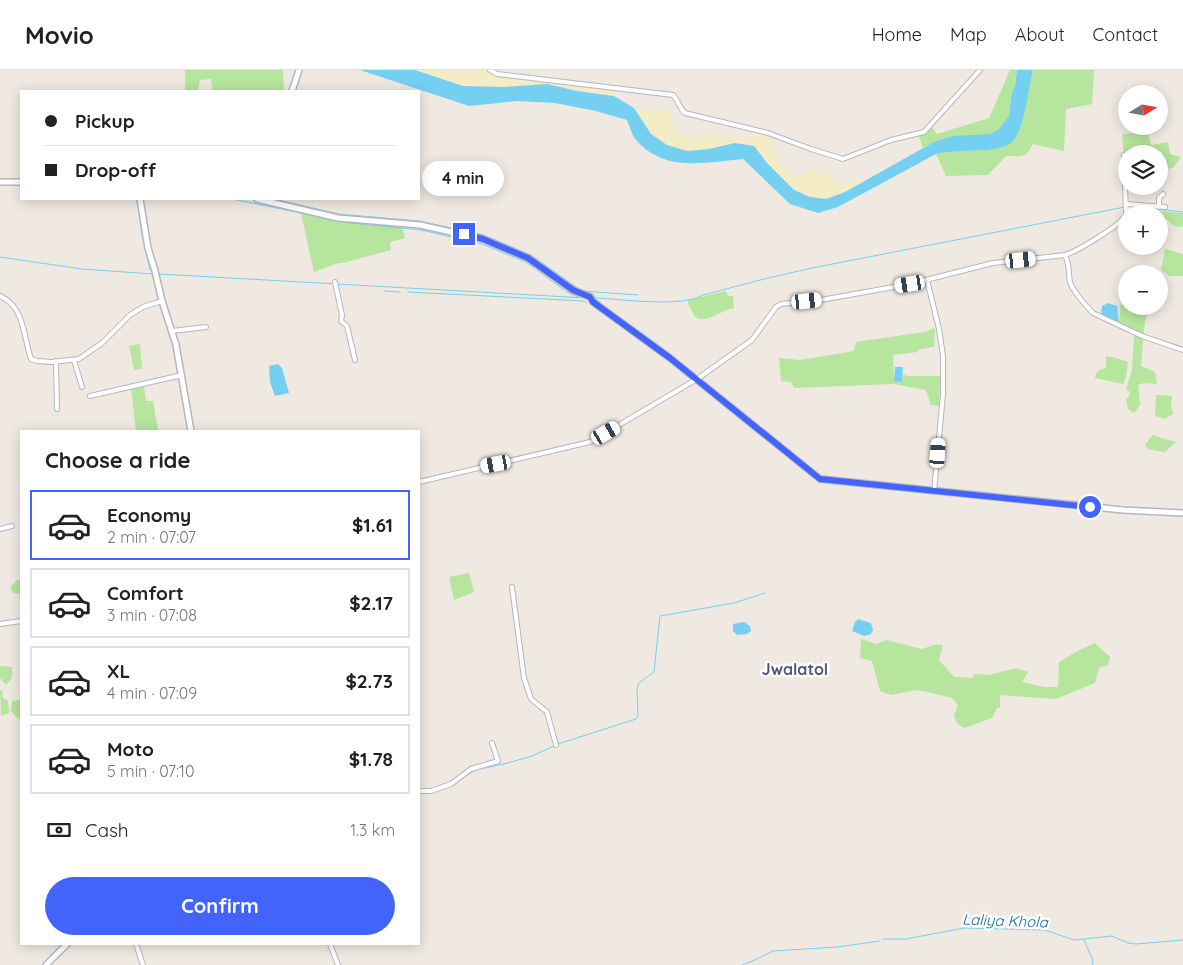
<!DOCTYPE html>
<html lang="en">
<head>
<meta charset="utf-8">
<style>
	:root { --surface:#fff; --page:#f6f6f6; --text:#222; --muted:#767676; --line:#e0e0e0; --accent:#4264fb }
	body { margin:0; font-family:Quicksand,sans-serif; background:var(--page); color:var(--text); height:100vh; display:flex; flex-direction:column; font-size:19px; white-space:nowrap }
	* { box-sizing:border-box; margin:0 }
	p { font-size:16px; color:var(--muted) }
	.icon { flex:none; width:28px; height:28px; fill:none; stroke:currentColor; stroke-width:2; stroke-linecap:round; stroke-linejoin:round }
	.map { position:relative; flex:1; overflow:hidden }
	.drawer { position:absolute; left:20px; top:360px; width:400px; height:515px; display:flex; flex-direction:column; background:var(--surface); border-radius:0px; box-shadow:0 2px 12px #0003 }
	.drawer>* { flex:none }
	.guide { position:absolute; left:20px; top:20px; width:400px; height:110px; border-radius:0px; box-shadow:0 2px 12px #0003; display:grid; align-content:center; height:110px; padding:0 25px; background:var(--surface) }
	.needle { width:32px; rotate:79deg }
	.controls { position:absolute; left:1118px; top:15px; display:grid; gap:10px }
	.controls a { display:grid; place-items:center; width:50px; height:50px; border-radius:50%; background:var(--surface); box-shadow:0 2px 12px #0003; font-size:25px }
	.end { position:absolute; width:22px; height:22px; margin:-11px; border:6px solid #4264fb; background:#fff; box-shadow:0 0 0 2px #fff }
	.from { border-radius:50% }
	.bubble { position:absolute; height:35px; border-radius:18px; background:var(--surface); box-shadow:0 2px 12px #0003; font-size:16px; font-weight:800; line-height:35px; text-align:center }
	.car { position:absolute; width:15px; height:30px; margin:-15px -8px; border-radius:6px; box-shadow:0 0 4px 1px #0007; background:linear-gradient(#fff 24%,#345 0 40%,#fff 0 76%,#345 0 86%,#fff 0) }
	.guide b { display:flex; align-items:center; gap:18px; height:48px; font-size:19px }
	.guide b+b { border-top:1px solid var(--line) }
	.guide i { width:12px; height:12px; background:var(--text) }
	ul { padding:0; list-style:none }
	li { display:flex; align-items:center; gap:15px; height:70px; margin:0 10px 8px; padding:0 15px; border:2px solid var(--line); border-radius:0px }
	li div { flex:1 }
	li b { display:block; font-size:19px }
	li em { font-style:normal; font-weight:800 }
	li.current { border-color:var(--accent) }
	li>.icon { width:45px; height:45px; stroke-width:1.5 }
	h2 { padding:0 25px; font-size:22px; line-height:60px }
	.pay { display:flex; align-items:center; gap:12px; height:55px; padding:0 25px; font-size:19px }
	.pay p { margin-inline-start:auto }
	.cta { display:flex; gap:10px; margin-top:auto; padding:10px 25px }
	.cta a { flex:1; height:58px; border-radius:30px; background:var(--accent); color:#fff; font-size:20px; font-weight:800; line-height:58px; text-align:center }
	header { display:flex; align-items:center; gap:30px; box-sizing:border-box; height:70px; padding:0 25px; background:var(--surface); border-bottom:1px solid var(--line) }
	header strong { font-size:24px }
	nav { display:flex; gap:28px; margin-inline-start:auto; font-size:18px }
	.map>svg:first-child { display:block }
</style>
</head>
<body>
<header>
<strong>Movio</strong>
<nav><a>Home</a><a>Map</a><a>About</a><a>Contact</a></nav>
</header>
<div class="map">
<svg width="1183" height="895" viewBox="0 0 1183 895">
	<rect width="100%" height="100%" fill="#efe9e1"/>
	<!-- green -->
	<path fill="#b6e59e" d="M 185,0 L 283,0 L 284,21 L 213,21 L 211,9 L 200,10 L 198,21 L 185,21 Z
		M 1010,0 L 1017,0 L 1015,16 L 1012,22 L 1009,46 L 999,59 L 991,64 L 934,72 L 923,78 L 919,66 L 915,64 L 924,62 L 930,55 L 937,64 L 989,48 Z
		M 1033,0 L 1094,0 L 1092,34 L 1066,39 L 1064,81 L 1033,74 C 1026,89 1020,86 1006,86 L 988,105 L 946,106 L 936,84 L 951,81 L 987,80 L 1017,66 Z
		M 1148,63 L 1151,75 L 1168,72 L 1170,84 L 1181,87 L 1174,97 L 1159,102 L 1159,84 L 1126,84 L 1126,113 L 1122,64 Z
		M 300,139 L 338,148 L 399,154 L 403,160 L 405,168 L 390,172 L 391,180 L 343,193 L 339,193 L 314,202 Z
		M 1158,141 L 1183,143 L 1183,156 C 1175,158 1173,156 1168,150 L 1159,149 Z
		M 1165,179 L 1183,184 L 1183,206 L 1170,206 L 1161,200 Z
		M 726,221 L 728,226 L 733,226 L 734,238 C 720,240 701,259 692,242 C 690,237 688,235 688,230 Z
		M 1126,234 L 1126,236 L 1151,236 L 1145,251 L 1141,296 L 1155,302 L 1157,314 L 1144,313 L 1138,315 L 1140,335 L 1134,343 L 1128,339 L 1126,329 L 1129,326 L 1130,322 L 1126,319 L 1132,300 L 1134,265 L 1132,259 L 1119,254 L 1120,235 Z
		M 935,258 L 934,277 L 920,279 L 917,282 L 893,285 L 894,311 L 902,311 L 903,304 L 907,306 L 940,306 L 939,336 L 931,335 L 926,320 L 893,314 L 794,318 L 791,312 L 781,311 L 779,288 L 800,290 L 854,281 L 856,272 L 924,262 Z
		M 140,274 L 142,299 L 134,300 L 129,276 Z
		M 1106,287 L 1113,287 L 1128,292 L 1126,307 L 1123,314 L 1095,308 C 1096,301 1099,299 1106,298 Z
		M 144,316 L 146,331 L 153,331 L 158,360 L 136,361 L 131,318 Z
		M 1156,325 L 1172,326 L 1171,337 L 1174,343 L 1165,349 L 1155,346 Z
		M 1152,365 L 1176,372 L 1165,382 L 1148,379 L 1145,375 Z
		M 469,503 L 474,522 L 454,530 L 449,507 Z
		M 17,510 L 21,510 L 21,524 L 13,523 L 10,517 Z
		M 861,569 L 877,574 L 886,570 L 922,579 L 937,574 L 943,575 L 939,590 L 954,607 L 972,608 L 975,604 L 989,605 L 1016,598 L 1028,602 L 1022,612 L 1044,617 L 1058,617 L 1059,592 L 1079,580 L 1095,573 L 1110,587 L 1108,595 L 1099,598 L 1095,613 L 1056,629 L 1000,625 L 1000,638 L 997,638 L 992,648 L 964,658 L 957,653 L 954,645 L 958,635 L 952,628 L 932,623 L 916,620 L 891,625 L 880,621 L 872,591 L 860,588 Z
		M 0,596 L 12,597 L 12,608 L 6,615 L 0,608 Z
		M 0,620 L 2,620 L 3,628 L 8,631 L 9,643 L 1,646 Z
		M 21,623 L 21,648 L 17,648 L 11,641 L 12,631 L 20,630 Z"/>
	<!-- sand -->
	<path fill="#f3ecc5" d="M 415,0 L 490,0 L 497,5 L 613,18 L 614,26 L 547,14 L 504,17 L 463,16 Z
		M 634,38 L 670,41 C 674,66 679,74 705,63 L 751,69 L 752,59 L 768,63 L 776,85 L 790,106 C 799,107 805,107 810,99 L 820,104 L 827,102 C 836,119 850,113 866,110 C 854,117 841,126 827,129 C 798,134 770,97 754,76 L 687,81 L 667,75 L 652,65 Z"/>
	<!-- water -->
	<path fill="#75cff0" d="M 360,0 L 415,0 L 463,16 L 504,17 L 547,14 L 577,21 L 614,26 L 634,38 L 651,64 L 667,75 L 687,81 L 709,79 L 735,73 L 754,76 L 767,93 L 794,120 L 810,127 L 826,129 L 845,122 L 934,72 L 953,66 L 991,64 L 999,59 L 1009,46 L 1012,22 L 1015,16 L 1017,0 L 1033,0 C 1028,18 1025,58 1013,71 C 1007,77 995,79 987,80 C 970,81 954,80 936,84 L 838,137 L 818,143 L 790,134 L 743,89 C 706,92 666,103 637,71 C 632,66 630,57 627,50 L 596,41 L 555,33 L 517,31 L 469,36 Z
		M 1108,233 L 1117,236 L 1119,252 L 1101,245 L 1102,236 Z
		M 278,294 L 282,298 L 289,323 L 275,326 L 270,312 L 269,296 Z
		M 895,297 L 903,297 L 902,312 L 894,311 Z
		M 858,549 L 871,553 L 873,560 L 871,564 L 864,566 L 852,561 L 855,552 Z
		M 744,552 L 750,556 L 751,561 L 747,564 L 737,565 L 733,561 L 733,554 Z"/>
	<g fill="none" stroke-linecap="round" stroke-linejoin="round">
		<!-- stream -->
		<path stroke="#75cff0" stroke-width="1" d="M 11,109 L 21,109
			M 137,129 L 142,165 L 150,200
			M 143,129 L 144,135
			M 232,129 L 351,153 L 421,160 L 482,174 L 526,192 L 567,222 L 578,227
			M 274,129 L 339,144 L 419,151 L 484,165 L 531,185 L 582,221 L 638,225
			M 1129,136 L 1183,142
			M 0,187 L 82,199 L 153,204
			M 159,204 L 586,228
			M 384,221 L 400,222
			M 408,222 L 584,231 L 587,233
			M 594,228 L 600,232
			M 595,228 C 623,229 680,238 703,225 L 768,208 L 812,198 L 1125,137
			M 558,674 L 636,649 L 638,646 L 637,618 L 639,613 L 654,602 L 660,546 L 734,533 L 765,523
			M 456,712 L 475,700 L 504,694 L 532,686 L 554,676
			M 883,869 L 906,869 L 964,858 L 1045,860 L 1074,870 L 1112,866 L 1128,873 L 1136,874 L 1183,870
			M 1084,870 L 1092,888 L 1093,895
			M 742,895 L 755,890 L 773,881 L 838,877 L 879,871"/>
		<!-- street casing -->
		<g stroke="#b4b7c1" stroke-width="6">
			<path id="street" d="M 490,0 L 497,4 L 673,25 C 679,31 679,38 685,43 L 768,63 L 811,79 L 843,89 L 891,70 L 924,62 L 980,0
				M 1124,85 L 1126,144
				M 1126,134 L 1165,137
				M 1159,137 L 1159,128 L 1163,124
				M 1127,139 L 1146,141 L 1147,144
				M 1065,185 C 1070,195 1068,202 1070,212 C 1072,220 1087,237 1093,243 L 1142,266 L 1183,280
				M 927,210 L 939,259 L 943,286 L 943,324 L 934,422
				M 335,212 L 342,245 L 341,251 L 347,256 L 355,290
				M 0,226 C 25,237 23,266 31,289 L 37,291 L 52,292 L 79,289 L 102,273 L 130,245 L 143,237 L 162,231
				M 172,261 L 206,257
				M 74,290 L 82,317
				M 56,291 L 57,339
				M 90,326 L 182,305
				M 419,412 L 590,372 L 697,309 L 752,270 L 776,237 L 781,234 L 821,230 L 910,214 L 993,193 L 1065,185 C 1076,182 1123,154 1126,144
				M 0,459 L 12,456
				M 512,517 L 524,608 L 531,629 L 547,642 L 556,675
				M 0,554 L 21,551
				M 419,721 L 431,721 L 451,714 L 471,699 L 498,691 L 492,673
				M 136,874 L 143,895
				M 330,874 L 338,895"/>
		</g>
		<!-- secondary casing -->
		<g stroke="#b4b7c1" stroke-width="8">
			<path id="secondary" d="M 292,21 L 299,0
				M 0,112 L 21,112
				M 140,129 L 148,178 L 155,201 L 162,231 L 176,275 L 191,361
				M 257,129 L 338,148 L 420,155 L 483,169 L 528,188 L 573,220 L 591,227 L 593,232 L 670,288 L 820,409 L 1123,440 L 1183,443
				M 46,895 L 67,874"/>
		</g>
		<!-- street -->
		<use href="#street" stroke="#fff" stroke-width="4"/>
		<!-- secondary -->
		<use href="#secondary" stroke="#fff" stroke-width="5"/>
	</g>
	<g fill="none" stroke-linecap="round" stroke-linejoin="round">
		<!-- route -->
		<path stroke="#4264fb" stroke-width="6" d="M 464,164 L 483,169 L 528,188 L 573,220 L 590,227 L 593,232 L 670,288 L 820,409 L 1090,437"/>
	</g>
	<g text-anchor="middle" stroke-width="5" stroke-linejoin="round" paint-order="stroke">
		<!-- water labels -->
		<g font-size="15" font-style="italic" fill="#0d6fa3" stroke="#fff">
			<text transform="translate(1005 851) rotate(2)" y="5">Laliya Khola</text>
		</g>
		<!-- quarter labels -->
		<g font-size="16" font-weight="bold" fill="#4d5680" stroke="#fff">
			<text x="795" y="605">Jwalatol</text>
		</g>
	</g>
</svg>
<div class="controls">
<a><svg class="needle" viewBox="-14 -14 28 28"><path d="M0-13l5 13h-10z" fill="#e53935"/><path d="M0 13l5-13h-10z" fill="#767676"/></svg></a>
<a><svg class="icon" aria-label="layers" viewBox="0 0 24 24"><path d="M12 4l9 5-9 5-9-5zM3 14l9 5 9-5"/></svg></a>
<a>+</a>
<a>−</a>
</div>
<i class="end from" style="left:1090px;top:437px"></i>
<i class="end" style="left:464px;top:164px"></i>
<div class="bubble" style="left:422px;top:91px;width:82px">4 min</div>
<i class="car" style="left:1021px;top:190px;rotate:84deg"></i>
<i class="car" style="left:910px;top:214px;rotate:261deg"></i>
<i class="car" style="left:807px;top:231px;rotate:84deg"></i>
<i class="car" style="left:606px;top:363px;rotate:60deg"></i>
<i class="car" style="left:938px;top:383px;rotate:4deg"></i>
<i class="car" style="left:496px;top:394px;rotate:260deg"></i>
<div class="guide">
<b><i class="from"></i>Pickup</b>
<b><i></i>Drop-off</b>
</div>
<section class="drawer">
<h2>Choose a ride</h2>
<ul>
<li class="current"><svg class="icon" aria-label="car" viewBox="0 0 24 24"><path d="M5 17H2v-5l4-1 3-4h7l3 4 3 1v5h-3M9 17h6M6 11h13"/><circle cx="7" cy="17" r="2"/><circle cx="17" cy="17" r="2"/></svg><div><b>Economy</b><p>2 min · 07:07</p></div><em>$1.61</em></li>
<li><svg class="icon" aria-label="car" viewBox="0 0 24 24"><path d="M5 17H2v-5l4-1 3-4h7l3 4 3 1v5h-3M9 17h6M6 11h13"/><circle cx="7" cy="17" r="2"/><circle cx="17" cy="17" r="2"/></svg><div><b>Comfort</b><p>3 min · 07:08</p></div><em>$2.17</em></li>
<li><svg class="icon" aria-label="car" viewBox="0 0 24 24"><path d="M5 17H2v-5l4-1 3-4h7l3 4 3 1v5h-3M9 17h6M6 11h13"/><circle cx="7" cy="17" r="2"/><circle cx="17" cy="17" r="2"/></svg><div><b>XL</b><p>4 min · 07:09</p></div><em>$2.73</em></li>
<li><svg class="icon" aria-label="car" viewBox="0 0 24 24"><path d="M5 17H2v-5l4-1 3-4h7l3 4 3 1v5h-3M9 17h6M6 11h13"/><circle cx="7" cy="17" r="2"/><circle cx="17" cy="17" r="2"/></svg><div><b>Moto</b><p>5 min · 07:10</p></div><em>$1.78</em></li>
</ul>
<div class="pay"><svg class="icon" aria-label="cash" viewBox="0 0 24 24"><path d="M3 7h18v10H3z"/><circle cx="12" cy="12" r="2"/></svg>Cash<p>1.3 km</p></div>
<div class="cta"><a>Confirm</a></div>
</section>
</div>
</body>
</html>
